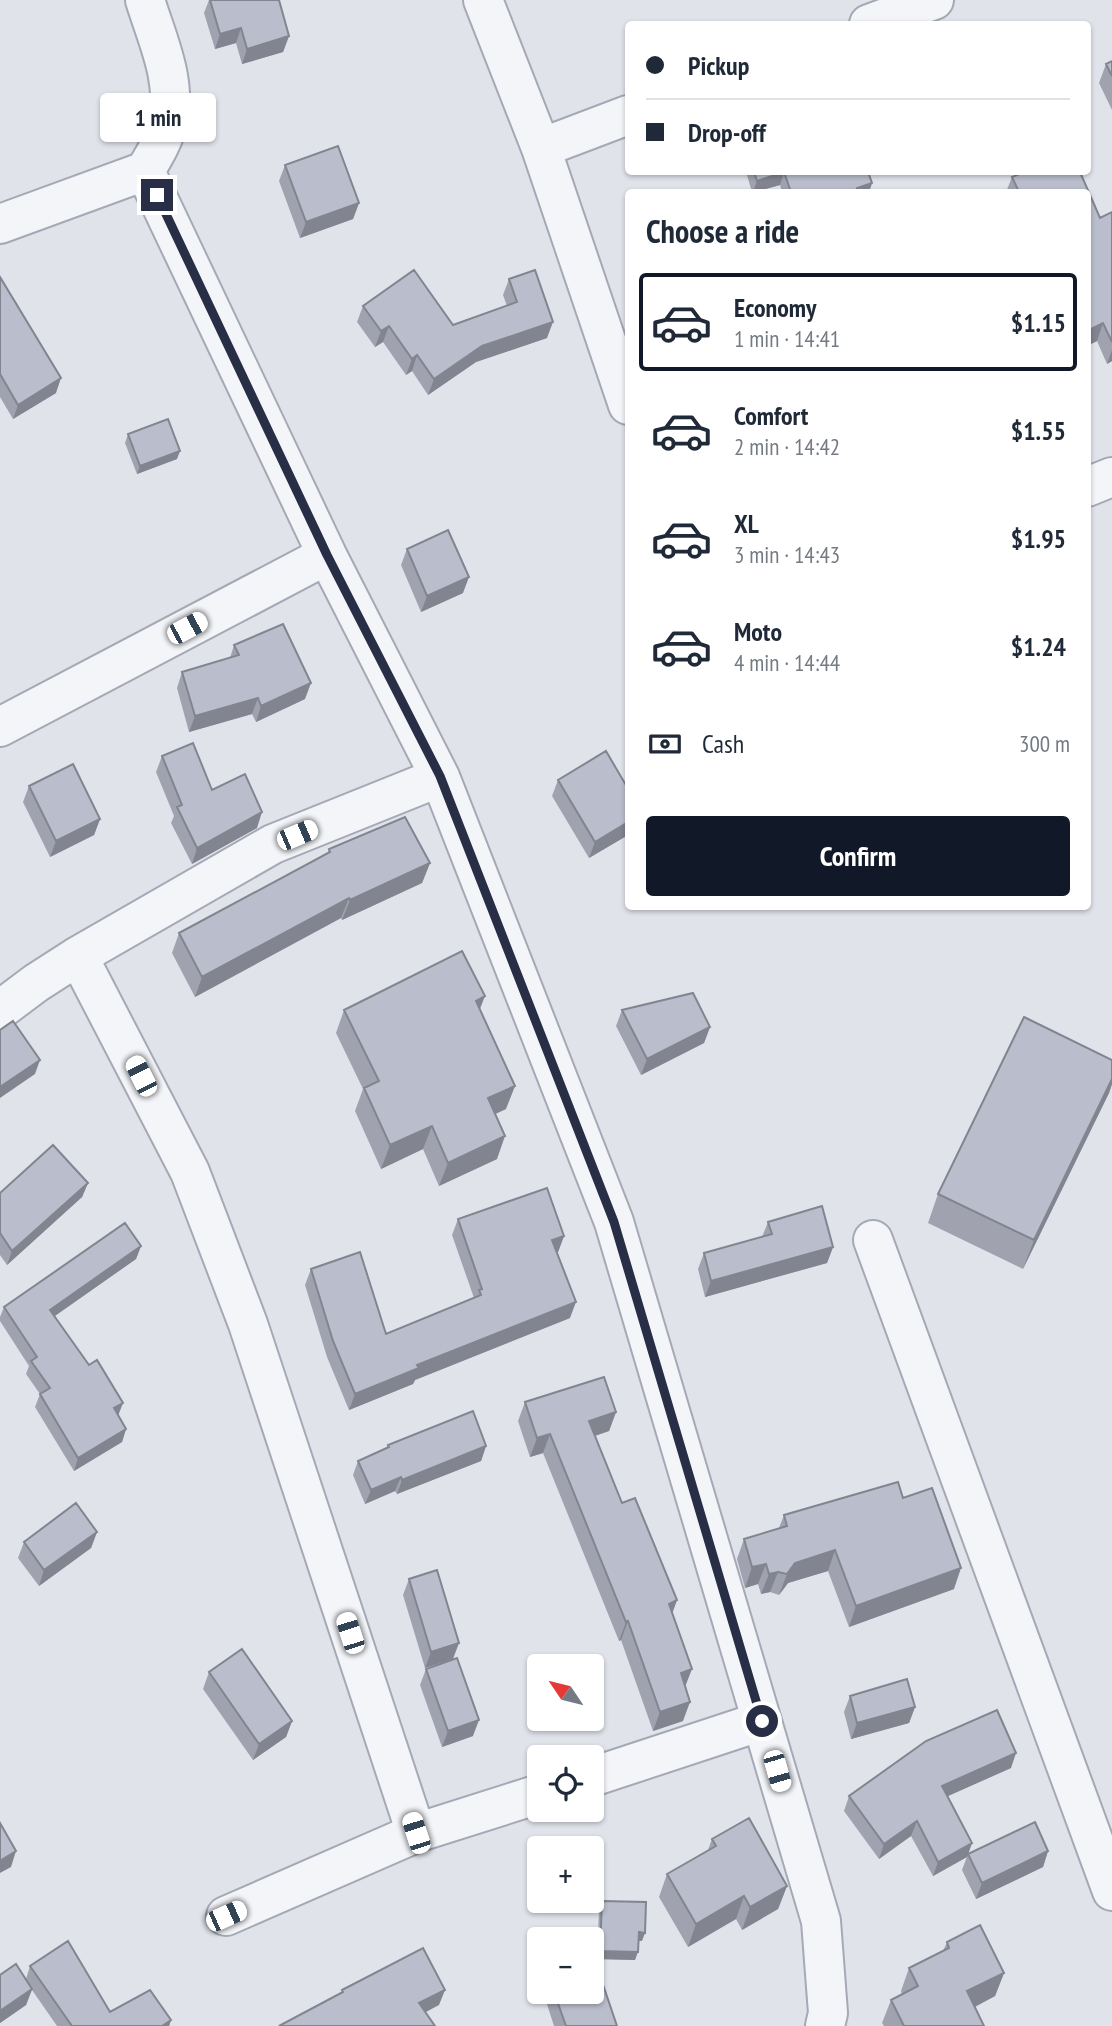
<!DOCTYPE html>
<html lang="en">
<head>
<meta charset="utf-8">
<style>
	:root { --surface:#fff; --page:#f2f2f3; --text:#1f2937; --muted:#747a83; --line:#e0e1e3; --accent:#111827 }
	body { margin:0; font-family:"PT Sans Narrow",sans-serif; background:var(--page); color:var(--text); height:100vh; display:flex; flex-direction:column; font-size:26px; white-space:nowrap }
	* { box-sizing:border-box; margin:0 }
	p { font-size:23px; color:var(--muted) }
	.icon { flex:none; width:38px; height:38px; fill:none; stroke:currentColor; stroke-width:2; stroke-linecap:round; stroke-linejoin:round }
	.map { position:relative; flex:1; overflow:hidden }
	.panel { position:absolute; left:625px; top:189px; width:466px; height:721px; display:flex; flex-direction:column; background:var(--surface); border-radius:7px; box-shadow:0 2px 5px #0004 }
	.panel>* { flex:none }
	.banner { position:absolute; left:625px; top:21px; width:466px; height:154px; border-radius:7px; box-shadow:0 2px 5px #0004; display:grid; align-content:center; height:154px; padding:0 21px; background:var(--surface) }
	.needle { width:46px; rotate:305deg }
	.controls { position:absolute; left:527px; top:1654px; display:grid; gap:14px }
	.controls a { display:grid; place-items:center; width:77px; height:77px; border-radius:7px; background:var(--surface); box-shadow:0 2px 5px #0004; font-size:35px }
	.end { position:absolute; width:32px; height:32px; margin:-16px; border:9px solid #272e45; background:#fff; box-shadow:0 0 0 4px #fff }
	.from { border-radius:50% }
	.bubble { position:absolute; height:49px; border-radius:7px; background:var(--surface); box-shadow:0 2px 5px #0004; font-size:23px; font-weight:700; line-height:49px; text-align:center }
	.car { position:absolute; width:21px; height:42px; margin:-21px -10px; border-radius:9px; box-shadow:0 0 5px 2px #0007; background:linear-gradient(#fff 24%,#345 0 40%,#fff 0 76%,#345 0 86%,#fff 0) }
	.banner b { display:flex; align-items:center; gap:24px; height:66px; font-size:26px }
	.banner b+b { border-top:2px solid var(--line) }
	.banner i { width:18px; height:18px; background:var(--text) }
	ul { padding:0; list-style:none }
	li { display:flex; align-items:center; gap:21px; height:98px; margin:0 14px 10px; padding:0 7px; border:4px solid transparent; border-radius:7px }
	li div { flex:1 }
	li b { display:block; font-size:26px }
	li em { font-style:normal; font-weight:700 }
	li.current { border-color:var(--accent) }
	li>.icon { width:63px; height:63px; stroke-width:1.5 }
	h2 { padding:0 21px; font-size:32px; line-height:84px }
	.pay { display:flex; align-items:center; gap:18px; height:77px; padding:0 21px; font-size:26px }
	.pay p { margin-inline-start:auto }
	.button { display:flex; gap:14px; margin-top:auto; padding:14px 21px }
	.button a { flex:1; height:80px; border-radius:7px; background:var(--accent); color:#fff; font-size:28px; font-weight:700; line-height:80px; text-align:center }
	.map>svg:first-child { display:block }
</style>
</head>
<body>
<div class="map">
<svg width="1112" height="2026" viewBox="0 0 1112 2026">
	<rect width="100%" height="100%" fill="#e1e3eb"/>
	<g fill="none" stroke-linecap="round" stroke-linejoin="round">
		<!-- street casing -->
		<g stroke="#a5a9b6" stroke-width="42">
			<path id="street" d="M 483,0 L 541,148 L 628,405
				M 869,24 L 934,0
				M 541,148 L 628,115
				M 145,171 L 327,555 L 440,777 L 614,1222 L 821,1921 L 828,2013 L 825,2026
				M 0,224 L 145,171 C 154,156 164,140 168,122 C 177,80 157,39 145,0
				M 1087,487 L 1112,477
				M 0,727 L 327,555
				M 78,956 L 190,1172 L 248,1324 L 416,1833
				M 0,1010 L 36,983 L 78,956 L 273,844 L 440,777
				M 873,1240 L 1112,1891
				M 592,1777 L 762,1721
				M 226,1916 L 416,1833 L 539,1794"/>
		</g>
		<!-- street -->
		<use href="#street" stroke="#f4f5f9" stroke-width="38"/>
	</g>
	<!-- wall -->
	<path fill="#a0a3af" d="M 209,0 L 279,0 L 289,36 L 283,52 L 242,64 L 236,43 L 215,49 L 204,13 Z
		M 1112,61 L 1112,110 L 1099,83 L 1106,64 Z
		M 285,165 L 359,203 L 353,219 L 300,238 L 279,181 Z
		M 746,172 L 868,172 L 872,183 L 869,192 L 782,192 L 780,185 L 756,192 L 752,192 Z
		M 1024,172 L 1080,172 L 1100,218 L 1112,212 L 1112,361 L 1107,364 L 1097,341 L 1087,346 L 1087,192 L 1006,192 L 1012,177 Z
		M 0,277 L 56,393 L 13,419 L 0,397 Z
		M 509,279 L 547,338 L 476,362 L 428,395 L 412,371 L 406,375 L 383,342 L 375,347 L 357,322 L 363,306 L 453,325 L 507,306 L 503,295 Z
		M 128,434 L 177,459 L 137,474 L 125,443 Z
		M 407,549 L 463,593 L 421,612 L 401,565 Z
		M 234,645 L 305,699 L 256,722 L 252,714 L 189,732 L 177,688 L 182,672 L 230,658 Z
		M 162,756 L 212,790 L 257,828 L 192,864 L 171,823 L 174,816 L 156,772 Z
		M 558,780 L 627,787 L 628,786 L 628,835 L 589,858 L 552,796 Z
		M 29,786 L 100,819 L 94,835 L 50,857 L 23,802 Z
		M 329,849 L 430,863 L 422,883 L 342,920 L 341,918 L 195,997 L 172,953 L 179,933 L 328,853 Z
		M 480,1009 L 506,1109 L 495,1114 L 497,1159 L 439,1186 L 423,1149 L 381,1169 L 355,1111 L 363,1089 L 336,1033 L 344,1010 Z
		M 622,1010 L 710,1027 L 704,1043 L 641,1075 L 616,1026 Z
		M 1112,1060 L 1112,1084 L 1109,1093 L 1023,1269 L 928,1223 L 938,1194 Z
		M 88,1183 L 82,1197 L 7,1265 L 0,1255 L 0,1193 Z
		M 458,1219 L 564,1236 L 558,1252 L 557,1252 L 570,1318 L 415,1380 L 413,1384 L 349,1410 L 327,1357 L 305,1285 L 311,1269 L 386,1334 L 474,1298 L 452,1235 Z
		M 768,1222 L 833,1247 L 827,1263 L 705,1297 L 698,1269 L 704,1253 L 762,1237 Z
		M 141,1246 L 136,1259 L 54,1316 L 126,1429 L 122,1442 L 74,1471 L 35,1407 L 40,1394 L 26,1374 L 29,1366 L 0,1321 L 0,1317 L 4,1307 Z
		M 525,1402 L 616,1412 L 609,1431 L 595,1436 L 622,1503 L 677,1600 L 672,1614 L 685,1687 L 683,1721 L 653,1731 L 621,1640 L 619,1641 L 543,1453 L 530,1457 L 518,1421 Z
		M 388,1445 L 486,1446 L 481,1461 L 397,1494 L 395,1491 L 365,1504 L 353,1475 L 358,1461 L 387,1447 Z
		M 903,1498 L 954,1589 L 849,1627 L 828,1571 L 788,1583 L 779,1595 L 770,1592 L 761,1594 L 758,1584 L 745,1588 L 737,1559 L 744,1539 L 779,1528 L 784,1515 Z
		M 97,1532 L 91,1548 L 39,1586 L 18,1558 L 24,1542 Z
		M 409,1579 L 453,1659 L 425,1668 L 403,1595 Z
		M 426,1669 L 473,1736 L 442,1747 L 420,1685 Z
		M 209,1672 L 292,1721 L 286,1737 L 253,1760 L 203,1689 Z
		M 850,1696 L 915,1707 L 909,1723 L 851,1739 L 844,1712 Z
		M 1011,1768 L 947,1796 L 972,1843 L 967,1857 L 933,1876 L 911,1836 L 879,1859 L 844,1811 L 849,1796 Z
		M 712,1839 L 787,1886 L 778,1909 L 742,1930 L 736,1919 L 688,1947 L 659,1897 L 667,1874 L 708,1850 Z
		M 1048,1851 L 1043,1867 L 976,1899 L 962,1870 L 968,1854 Z
		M 602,1901 L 642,1941 L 639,1941 L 635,1960 L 597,1959 L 599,1909 Z
		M 947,1942 L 1004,1973 L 995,1996 L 975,2007 L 984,2026 L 884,2026 L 882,2023 L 891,2000 L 902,1994 L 901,1991 L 909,1968 L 943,1951 Z
		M 30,1966 L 110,2012 L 171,2020 L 169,2026 L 57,2026 L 32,1990 L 26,2005 L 0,2023 L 0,1975 L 26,1979 Z
		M 547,1992 L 592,1992 L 617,2026 L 554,2026 L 545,1998 Z"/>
	<!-- shaded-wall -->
	<path fill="#82858f" d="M 241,28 L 236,43 L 215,49 L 220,34 Z
		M 289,36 L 283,52 L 242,64 L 247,49 Z
		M 784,172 L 780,185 L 753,192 L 757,181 Z
		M 872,183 L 869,192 L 855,192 L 857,188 Z
		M 359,203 L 353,219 L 300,238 L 306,222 Z
		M 553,322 L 547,338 L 476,362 L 428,395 L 434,379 L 482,346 Z
		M 1103,323 L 1097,341 L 1087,346 L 1087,331 Z
		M 389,326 L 383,342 L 375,347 L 381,331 Z
		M 1112,350 L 1112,361 L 1107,364 Z
		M 417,355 L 412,371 L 406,375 L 412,359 Z
		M 61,378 L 56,393 L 13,419 L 18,405 Z
		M 180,451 L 177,459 L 137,474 L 140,466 Z
		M 469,577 L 463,593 L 421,612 L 427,596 Z
		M 311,683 L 305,699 L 256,722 L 261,706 Z
		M 258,698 L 252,714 L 189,732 L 195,716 Z
		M 262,812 L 257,828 L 192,864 L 197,848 Z
		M 100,819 L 94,835 L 50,857 L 56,841 Z
		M 628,822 L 628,835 L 589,858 L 595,842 Z
		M 430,863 L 422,883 L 342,920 L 350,900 Z
		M 349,898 L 341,918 L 195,997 L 202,977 Z
		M 485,996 L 476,1019 L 476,1001 Z
		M 710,1027 L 704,1043 L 641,1075 L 647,1059 Z
		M 40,1060 L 35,1074 L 0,1098 L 0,1087 Z
		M 1112,1079 L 1112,1084 L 1109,1093 L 1023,1269 L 1034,1240 Z
		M 515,1086 L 506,1109 L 480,1121 L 488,1098 Z
		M 432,1126 L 423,1149 L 381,1169 L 390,1145 Z
		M 505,1136 L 497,1159 L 439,1186 L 448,1163 Z
		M 88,1183 L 82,1197 L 7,1265 L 12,1251 Z
		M 564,1236 L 558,1252 L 546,1256 L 552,1240 Z
		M 141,1246 L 136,1259 L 45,1323 L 50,1310 Z
		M 833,1247 L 827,1263 L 705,1297 L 711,1281 Z
		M 576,1302 L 570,1318 L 415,1380 L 413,1384 L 349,1410 L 355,1394 L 417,1365 Z
		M 123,1403 L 118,1416 L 114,1408 Z
		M 616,1412 L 609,1431 L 582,1440 L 589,1421 Z
		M 126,1429 L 122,1442 L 74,1471 L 78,1458 Z
		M 550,1434 L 543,1453 L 530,1457 L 537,1438 Z
		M 486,1446 L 481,1461 L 397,1494 L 402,1480 Z
		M 401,1477 L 395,1491 L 365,1504 L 371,1490 Z
		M 97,1532 L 91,1548 L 39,1586 L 44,1570 Z
		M 835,1550 L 828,1571 L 788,1583 L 779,1595 L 787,1574 L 795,1563 Z
		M 766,1564 L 758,1584 L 745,1588 L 752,1567 Z
		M 961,1568 L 954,1589 L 849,1627 L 856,1606 Z
		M 778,1572 L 770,1592 L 761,1594 L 769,1574 Z
		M 677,1600 L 670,1619 L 669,1604 Z
		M 628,1621 L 621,1640 L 619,1641 L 626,1622 Z
		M 459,1643 L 453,1659 L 425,1668 L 431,1652 Z
		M 692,1669 L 685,1687 L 681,1673 Z
		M 690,1702 L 683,1721 L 653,1731 L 660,1712 Z
		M 915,1707 L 909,1723 L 851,1739 L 857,1723 Z
		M 479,1720 L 473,1736 L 442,1747 L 448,1731 Z
		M 292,1721 L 286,1737 L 253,1760 L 259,1744 Z
		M 1016,1753 L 1011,1768 L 937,1801 L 942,1786 Z
		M 917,1821 L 911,1836 L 879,1859 L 884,1844 Z
		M 972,1843 L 967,1857 L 933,1876 L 938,1862 Z
		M 16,1851 L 11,1867 L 0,1873 L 0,1861 Z
		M 1048,1851 L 1043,1867 L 976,1899 L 982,1883 Z
		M 787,1886 L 778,1909 L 742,1930 L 750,1907 Z
		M 744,1896 L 736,1919 L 688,1947 L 696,1924 Z
		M 639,1932 L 645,1933 L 642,1941 L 636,1940 Z
		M 600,1951 L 638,1952 L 635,1960 L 597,1959 Z
		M 1004,1973 L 995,1996 L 959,2015 L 967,1991 Z
		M 32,1989 L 26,2005 L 0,2023 L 0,2011 Z
		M 445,1990 L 439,2005 L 413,2019 L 419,2003 Z
		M 171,2020 L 169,2026 L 162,2026 Z"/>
	<!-- building -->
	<path fill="#babecc" stroke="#82858f" stroke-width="2" d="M 210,0 L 279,0 L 289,36 L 247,49 L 241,28 L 220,34 Z
		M 1112,61 L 1112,76 L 1106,64 Z
		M 338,146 L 359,203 L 306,222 L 285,165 Z
		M 754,172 L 868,172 L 872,183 L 857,188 L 859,192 L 791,192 L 784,172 L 757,181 Z
		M 1024,172 L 1080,172 L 1100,218 L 1112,212 L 1112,342 L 1103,323 L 1087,331 L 1087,192 L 1019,192 L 1012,177 Z
		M 414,270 L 453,325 L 517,302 L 509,279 L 535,270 L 553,322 L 482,346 L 434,379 L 417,355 L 412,359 L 389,326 L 381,331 L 363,306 Z
		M 0,277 L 61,378 L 18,405 L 0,374 Z
		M 168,419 L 180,451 L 140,466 L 128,434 Z
		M 448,530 L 469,577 L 427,596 L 407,549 Z
		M 283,624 L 311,683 L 261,706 L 258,698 L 195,716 L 182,672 L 239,655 L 234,645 Z
		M 193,743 L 212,790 L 245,774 L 262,812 L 197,848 L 177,807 L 182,805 L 162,756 Z
		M 606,751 L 627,787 L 628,786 L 628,822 L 595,842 L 558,780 Z
		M 73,764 L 100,819 L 56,841 L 29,786 Z
		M 405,817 L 430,863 L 350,900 L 349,898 L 202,977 L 179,933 L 330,852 L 329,849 Z
		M 462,951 L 485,996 L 476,1001 L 515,1086 L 488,1098 L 505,1136 L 448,1163 L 432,1126 L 390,1145 L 364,1088 L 379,1081 L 344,1010 Z
		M 693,993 L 710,1027 L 647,1059 L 622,1010 Z
		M 1024,1017 L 1112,1060 L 1112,1079 L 1034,1240 L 938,1194 Z
		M 13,1021 L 40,1060 L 0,1087 L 0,1030 Z
		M 53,1145 L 88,1183 L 12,1251 L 0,1233 L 0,1193 Z
		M 547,1188 L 564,1236 L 552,1240 L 576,1302 L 417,1365 L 419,1368 L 355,1394 L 333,1341 L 311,1269 L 360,1252 L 386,1334 L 481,1295 L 479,1290 L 482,1289 L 458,1219 Z
		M 822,1206 L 833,1247 L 711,1281 L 704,1253 L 772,1234 L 768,1222 Z
		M 125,1223 L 141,1246 L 50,1310 L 89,1365 L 97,1360 L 123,1403 L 114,1408 L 126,1429 L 78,1458 L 40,1394 L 50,1388 L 31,1361 L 37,1357 L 4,1307 Z
		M 604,1377 L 616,1412 L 589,1421 L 622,1503 L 635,1498 L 677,1600 L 669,1604 L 692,1669 L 681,1673 L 690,1702 L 660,1712 L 628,1621 L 626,1622 L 550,1434 L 537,1438 L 525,1402 Z
		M 473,1411 L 486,1446 L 402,1480 L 401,1477 L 371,1490 L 358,1461 L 389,1447 L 388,1445 Z
		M 898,1482 L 903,1498 L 932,1488 L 961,1568 L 856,1606 L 835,1550 L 795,1563 L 787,1574 L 778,1572 L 769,1574 L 766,1564 L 752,1567 L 744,1539 L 787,1526 L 784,1515 Z
		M 76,1503 L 97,1532 L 44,1570 L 24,1542 Z
		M 437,1570 L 459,1643 L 431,1652 L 409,1579 Z
		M 242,1649 L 292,1721 L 259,1744 L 209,1672 Z
		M 457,1658 L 479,1720 L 448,1731 L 426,1669 Z
		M 907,1679 L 915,1707 L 857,1723 L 850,1696 Z
		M 997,1710 L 1016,1753 L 942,1786 L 972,1843 L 938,1862 L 917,1821 L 884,1844 L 849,1796 L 926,1741 Z
		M 749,1818 L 787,1886 L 750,1907 L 744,1896 L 696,1924 L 667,1874 L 716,1846 L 712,1839 Z
		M 1035,1822 L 1048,1851 L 982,1883 L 968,1854 Z
		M 0,1823 L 16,1851 L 0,1861 Z
		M 602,1901 L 646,1902 L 645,1933 L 639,1932 L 638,1952 L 600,1951 Z
		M 980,1925 L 1004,1973 L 967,1991 L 984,2026 L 904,2026 L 891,2000 L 918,1986 L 909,1968 L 949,1948 L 947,1942 Z
		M 68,1941 L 110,2012 L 150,1990 L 171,2020 L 162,2026 L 72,2026 L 30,1966 Z
		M 423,1948 L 445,1990 L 419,2003 L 435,2026 L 279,2026 L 343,1992 L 342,1990 Z
		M 16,1964 L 32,1989 L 0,2011 L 0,1975 Z
		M 597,1967 L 617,2026 L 566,2026 L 554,1992 L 592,1992 L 592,1969 Z"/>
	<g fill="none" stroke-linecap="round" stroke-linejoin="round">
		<!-- route -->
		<path stroke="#272e45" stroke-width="9" d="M 157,195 L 327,555 L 440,776 L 614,1222 L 762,1721"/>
	</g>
</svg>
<div class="controls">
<a><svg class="needle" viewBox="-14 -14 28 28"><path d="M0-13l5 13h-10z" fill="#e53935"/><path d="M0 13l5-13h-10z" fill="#747a83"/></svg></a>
<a><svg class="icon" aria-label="locate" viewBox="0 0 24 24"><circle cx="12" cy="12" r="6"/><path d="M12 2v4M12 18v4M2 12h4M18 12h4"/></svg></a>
<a>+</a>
<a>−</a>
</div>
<i class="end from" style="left:762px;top:1721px"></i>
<i class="end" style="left:157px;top:195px"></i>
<div class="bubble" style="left:100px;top:93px;width:116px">1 min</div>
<i class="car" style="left:187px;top:628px;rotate:62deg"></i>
<i class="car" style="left:297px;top:835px;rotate:67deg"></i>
<i class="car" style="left:141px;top:1076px;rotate:333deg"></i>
<i class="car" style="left:350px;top:1633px;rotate:342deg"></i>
<i class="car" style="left:777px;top:1771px;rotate:164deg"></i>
<i class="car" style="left:416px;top:1833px;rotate:342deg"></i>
<i class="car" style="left:226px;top:1916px;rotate:66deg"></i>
<div class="banner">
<b><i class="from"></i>Pickup</b>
<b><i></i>Drop-off</b>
</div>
<section class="panel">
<h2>Choose a ride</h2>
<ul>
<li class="current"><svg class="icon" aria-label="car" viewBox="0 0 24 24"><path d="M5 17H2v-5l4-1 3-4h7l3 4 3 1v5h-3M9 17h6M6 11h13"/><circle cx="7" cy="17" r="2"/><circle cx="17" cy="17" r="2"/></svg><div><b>Economy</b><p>1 min · 14:41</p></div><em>$1.15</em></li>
<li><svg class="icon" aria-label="car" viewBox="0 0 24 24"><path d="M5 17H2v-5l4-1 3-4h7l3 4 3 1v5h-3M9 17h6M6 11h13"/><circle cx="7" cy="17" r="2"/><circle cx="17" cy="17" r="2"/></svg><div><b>Comfort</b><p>2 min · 14:42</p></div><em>$1.55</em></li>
<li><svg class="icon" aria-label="car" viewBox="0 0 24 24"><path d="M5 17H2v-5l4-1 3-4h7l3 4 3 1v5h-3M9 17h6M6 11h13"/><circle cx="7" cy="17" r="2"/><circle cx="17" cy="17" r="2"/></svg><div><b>XL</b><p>3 min · 14:43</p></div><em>$1.95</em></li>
<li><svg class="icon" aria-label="car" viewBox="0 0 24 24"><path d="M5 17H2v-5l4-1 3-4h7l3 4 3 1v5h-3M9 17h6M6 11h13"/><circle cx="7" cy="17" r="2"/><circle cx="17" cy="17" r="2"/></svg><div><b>Moto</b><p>4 min · 14:44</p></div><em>$1.24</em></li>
</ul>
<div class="pay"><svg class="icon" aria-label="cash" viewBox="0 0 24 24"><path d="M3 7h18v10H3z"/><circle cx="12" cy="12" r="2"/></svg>Cash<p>300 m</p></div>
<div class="button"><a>Confirm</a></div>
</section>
</div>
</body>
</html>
